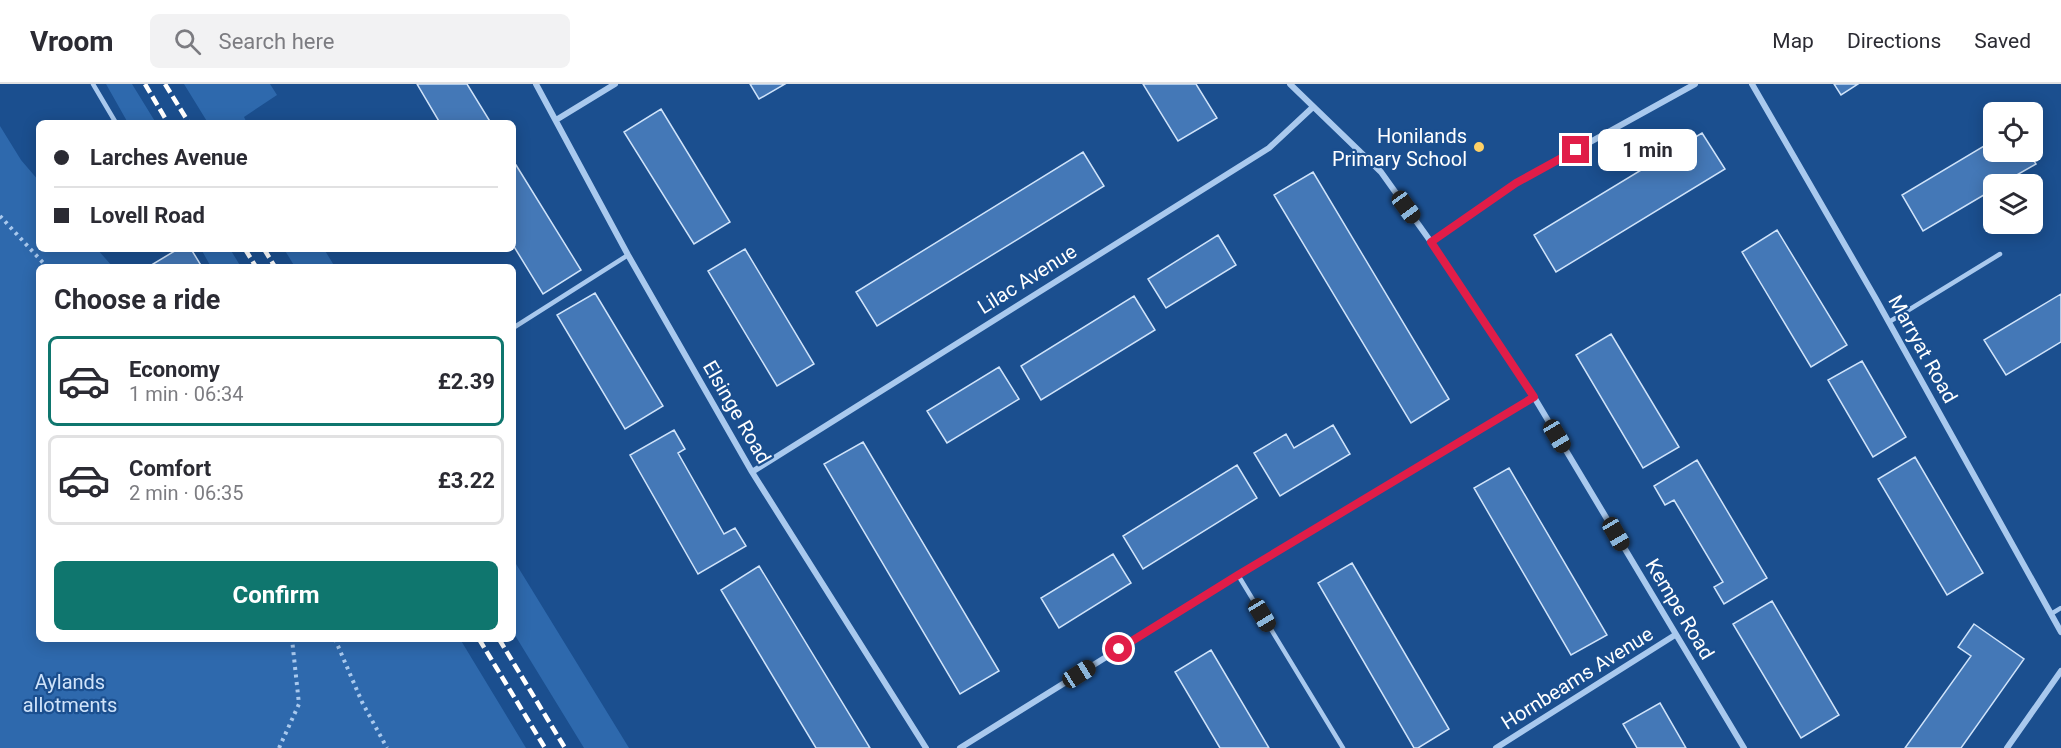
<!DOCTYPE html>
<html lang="en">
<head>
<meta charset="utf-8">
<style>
	:root { --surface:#fff; --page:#f2f2f3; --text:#2b2b33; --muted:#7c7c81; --line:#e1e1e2; --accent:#0f766e }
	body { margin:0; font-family:Roboto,sans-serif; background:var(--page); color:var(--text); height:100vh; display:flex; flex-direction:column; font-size:22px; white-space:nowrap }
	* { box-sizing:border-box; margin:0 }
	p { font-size:20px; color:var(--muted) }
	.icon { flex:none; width:33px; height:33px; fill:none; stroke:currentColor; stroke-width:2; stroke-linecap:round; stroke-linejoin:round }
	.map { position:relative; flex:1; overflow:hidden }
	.sheet { position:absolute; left:36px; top:180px; width:480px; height:378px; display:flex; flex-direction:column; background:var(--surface); border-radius:9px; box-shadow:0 3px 15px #0003 }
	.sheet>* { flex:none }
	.guide { position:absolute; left:36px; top:36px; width:480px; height:132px; border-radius:9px; box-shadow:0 3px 15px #0003; display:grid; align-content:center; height:132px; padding:0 18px; background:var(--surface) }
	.tools { position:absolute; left:1983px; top:18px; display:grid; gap:12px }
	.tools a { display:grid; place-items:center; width:60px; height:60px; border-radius:9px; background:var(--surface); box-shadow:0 3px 15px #0003; font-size:30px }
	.end { position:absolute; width:27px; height:27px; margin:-14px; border:8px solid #e11d48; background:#fff; box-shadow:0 0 0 3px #fff }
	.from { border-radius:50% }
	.bubble { position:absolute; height:42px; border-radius:9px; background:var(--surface); box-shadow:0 3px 15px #0003; font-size:20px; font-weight:700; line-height:42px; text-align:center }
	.car { position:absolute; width:18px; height:36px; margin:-18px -9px; border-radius:8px; box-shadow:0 0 4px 2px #0007; background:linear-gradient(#222 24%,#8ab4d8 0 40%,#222 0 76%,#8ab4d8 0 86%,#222 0) }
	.guide b { display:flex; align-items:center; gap:21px; height:57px; font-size:22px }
	.guide b+b { border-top:2px solid var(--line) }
	.guide i { width:15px; height:15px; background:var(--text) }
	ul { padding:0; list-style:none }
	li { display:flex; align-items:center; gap:18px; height:90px; margin:0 12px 9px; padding:0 6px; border:3px solid var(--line); border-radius:9px }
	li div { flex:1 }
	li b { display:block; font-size:22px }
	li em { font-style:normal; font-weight:700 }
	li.on { border-color:var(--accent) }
	li>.icon { width:54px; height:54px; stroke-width:1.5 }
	h2 { padding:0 18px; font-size:27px; line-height:72px }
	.button { display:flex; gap:12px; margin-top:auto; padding:12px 18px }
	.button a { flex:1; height:69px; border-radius:9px; background:var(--accent); color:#fff; font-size:24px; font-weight:700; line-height:69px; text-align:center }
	header { display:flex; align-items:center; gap:36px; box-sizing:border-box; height:84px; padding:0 30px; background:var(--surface); border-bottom:2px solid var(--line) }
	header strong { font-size:28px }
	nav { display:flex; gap:33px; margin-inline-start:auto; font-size:21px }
	.search { width:420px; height:54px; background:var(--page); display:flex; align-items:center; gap:15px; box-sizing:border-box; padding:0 21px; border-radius:9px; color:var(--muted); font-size:22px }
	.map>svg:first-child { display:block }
</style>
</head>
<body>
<header>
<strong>Vroom</strong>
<div class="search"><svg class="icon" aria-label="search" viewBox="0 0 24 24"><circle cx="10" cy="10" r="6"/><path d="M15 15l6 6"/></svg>Search here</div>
<nav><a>Map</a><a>Directions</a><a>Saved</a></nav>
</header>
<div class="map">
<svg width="2061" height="664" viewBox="0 0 2061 664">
	<rect width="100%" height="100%" fill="#1b4f8f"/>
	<!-- green -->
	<path fill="#2e69ad" d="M 106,0 L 132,0 L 156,39 L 128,39 Z
		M 184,0 L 270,0 L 277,11 L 244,33 L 247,39 L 208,39 Z
		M 0,42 L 21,76 L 39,97 L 39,165 L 97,165 L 113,183 L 39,183 L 39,555 L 460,555 L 526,664 L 0,664 Z
		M 201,165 L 230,165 L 241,183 L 211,183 Z
		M 284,165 L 324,165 L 335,183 L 295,183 Z
		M 513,475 L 629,664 L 584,664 L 513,548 Z"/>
	<!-- building -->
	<path fill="#4478b7" stroke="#cfe3fa" stroke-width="1.5" d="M 417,0 L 467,0 L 491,39 L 440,39 Z
		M 750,0 L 785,0 L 759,15 Z
		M 1143,0 L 1196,0 L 1217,34 L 1178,57 Z
		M 1834,0 L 1858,0 L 1841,11 Z
		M 661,25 L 730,138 L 694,160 L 624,48 Z
		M 1702,49 L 1725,85 L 1556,188 L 1534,151 Z
		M 1994,56 L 1994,68 L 2028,68 L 2036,80 L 2001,100 L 1994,100 L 1994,105 L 1923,147 L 1902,111 Z
		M 1083,68 L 1104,102 L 877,242 L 856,208 Z
		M 516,81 L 581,186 L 543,210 L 513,161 L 513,83 Z
		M 1313,88 L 1449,315 L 1411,339 L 1274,111 Z
		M 1777,146 L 1847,261 L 1811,283 L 1742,168 Z
		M 1218,151 L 1236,181 L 1166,224 L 1148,195 Z
		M 178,165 L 191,165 L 202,183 L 148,183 Z
		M 745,165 L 814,280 L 777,302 L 708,187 Z
		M 595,209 L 663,322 L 625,345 L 557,231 Z
		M 2061,210 L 2061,258 L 2006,291 L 1984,256 Z
		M 1134,212 L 1155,246 L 1041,316 L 1021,282 Z
		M 1611,250 L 1679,363 L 1643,384 L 1576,271 Z
		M 1862,277 L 1906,353 L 1873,373 L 1828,296 Z
		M 999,283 L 1019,315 L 947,359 L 927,327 Z
		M 1333,341 L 1350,370 L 1280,412 L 1254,369 L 1286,350 L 1294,364 Z
		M 674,346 L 685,365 L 678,369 L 724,450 L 735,444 L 746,462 L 698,490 L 630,371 Z
		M 863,358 L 999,587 L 960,610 L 824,380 Z
		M 1915,373 L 1983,489 L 1947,511 L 1878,395 Z
		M 1697,376 L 1767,494 L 1724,520 L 1714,503 L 1723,498 L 1674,416 L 1665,421 L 1654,402 Z
		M 1237,381 L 1257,414 L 1143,485 L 1123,452 Z
		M 1509,384 L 1607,551 L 1571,571 L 1474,404 Z
		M 1113,470 L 1131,499 L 1059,544 L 1041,514 Z
		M 1352,479 L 1449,645 L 1418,664 L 1414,664 L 1318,499 Z
		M 759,482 L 870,664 L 816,664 L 721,506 Z
		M 1772,517 L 1839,631 L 1801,654 L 1733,540 Z
		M 1974,540 L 2024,575 L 1961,664 L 1905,664 L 1971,572 L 1958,563 Z
		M 1211,566 L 1269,664 L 1220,664 L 1175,588 Z
		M 1660,619 L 1686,664 L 1637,664 L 1623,640 Z"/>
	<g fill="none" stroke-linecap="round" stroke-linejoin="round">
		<!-- path -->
		<path stroke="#a9c9ee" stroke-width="4" stroke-dasharray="3 4.5" stroke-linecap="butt" d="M 0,132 L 47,183
			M 335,555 L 362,618 L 387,664
			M 279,664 L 299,620 L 292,555"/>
		<!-- lane -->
		<path stroke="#a9c9ee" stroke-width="4.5" d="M 93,0 L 116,39
			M 1889,238 L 2000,170
			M 513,244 L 628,171
			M 1238,491 L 1343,664
			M 2051,530 L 2061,524"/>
		<!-- street -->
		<path stroke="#a9c9ee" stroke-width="6" d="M 536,0 L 628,171 L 752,388 L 926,664
			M 1290,0 L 1381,88 L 1431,158 L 1534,313 L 1744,664
			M 1752,0 L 1876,215 L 2061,548
			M 556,36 L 615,0
			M 1431,158 L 1516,99 L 1695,0
			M 752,388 L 1269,64 L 1313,23
			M 960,664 L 1238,491 L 1534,313
			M 1496,664 L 1675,551
			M 2007,664 L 2061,587"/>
		<!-- rail -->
		<path stroke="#fff" stroke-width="4.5" stroke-dasharray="10 4.5" stroke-linecap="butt" d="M 145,0 L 168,39
			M 165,0 L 189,39
			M 245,165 L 256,183
			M 264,165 L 275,183
			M 479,555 L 545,664
			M 499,555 L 565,664"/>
	</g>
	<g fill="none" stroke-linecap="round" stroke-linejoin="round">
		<!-- route -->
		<path stroke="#e11d48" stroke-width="8" d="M 1119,565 L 1238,491 L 1534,313 L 1431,158 L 1516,99 L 1576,66"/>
	</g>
	<!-- markers -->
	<circle fill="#ffd166" stroke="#1b4f8f" stroke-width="2" cx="1479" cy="63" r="6"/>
	<g text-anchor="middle" stroke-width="4.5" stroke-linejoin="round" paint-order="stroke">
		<!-- poi labels -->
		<g font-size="20" fill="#fff" stroke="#1b4f8f" text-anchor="end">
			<text x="1467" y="59">Honilands<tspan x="1467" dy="23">Primary School</tspan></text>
		</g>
		<!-- street labels -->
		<g font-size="20" fill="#fff" stroke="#1b4f8f">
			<text transform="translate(1027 195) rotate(-32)" y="7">Lilac Avenue</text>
			<text transform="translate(1923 265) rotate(61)" y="7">Marryat Road</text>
			<text transform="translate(737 328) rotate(60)" y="7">Elsinge Road</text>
			<text transform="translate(1680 525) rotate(59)" y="7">Kempe Road</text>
			<text transform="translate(1577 594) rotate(-32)" y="7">Hornbeams Avenue</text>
		</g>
		<!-- park labels -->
		<g font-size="20" fill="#cfe3fa" stroke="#1b4f8f">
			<text x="70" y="605">Aylands<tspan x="70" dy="23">allotments</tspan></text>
		</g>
	</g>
</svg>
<div class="tools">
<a><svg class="icon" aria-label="locate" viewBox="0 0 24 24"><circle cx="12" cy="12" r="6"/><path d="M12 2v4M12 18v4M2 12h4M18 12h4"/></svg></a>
<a><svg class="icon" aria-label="layers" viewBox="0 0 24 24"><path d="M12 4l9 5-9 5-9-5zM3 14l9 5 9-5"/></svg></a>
</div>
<i class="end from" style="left:1119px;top:565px"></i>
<i class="end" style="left:1576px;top:66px"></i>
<div class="bubble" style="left:1598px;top:45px;width:99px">1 min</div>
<i class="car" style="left:1406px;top:123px;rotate:144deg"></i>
<i class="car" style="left:1557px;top:352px;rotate:149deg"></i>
<i class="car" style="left:1616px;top:450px;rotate:150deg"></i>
<i class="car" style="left:1262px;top:531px;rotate:149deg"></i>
<i class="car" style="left:1079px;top:590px;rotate:58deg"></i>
<div class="guide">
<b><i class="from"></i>Larches Avenue</b>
<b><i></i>Lovell Road</b>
</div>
<section class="sheet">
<h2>Choose a ride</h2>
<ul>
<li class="on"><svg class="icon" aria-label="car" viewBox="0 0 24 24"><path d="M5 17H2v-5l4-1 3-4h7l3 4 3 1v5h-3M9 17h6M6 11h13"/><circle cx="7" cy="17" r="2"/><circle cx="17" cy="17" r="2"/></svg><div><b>Economy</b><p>1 min · 06:34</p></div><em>£2.39</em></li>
<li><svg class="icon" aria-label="car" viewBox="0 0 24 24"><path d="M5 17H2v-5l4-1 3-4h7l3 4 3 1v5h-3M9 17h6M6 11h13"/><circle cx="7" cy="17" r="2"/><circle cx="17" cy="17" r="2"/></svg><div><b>Comfort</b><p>2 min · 06:35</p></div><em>£3.22</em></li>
</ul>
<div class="button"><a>Confirm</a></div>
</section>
</div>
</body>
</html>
